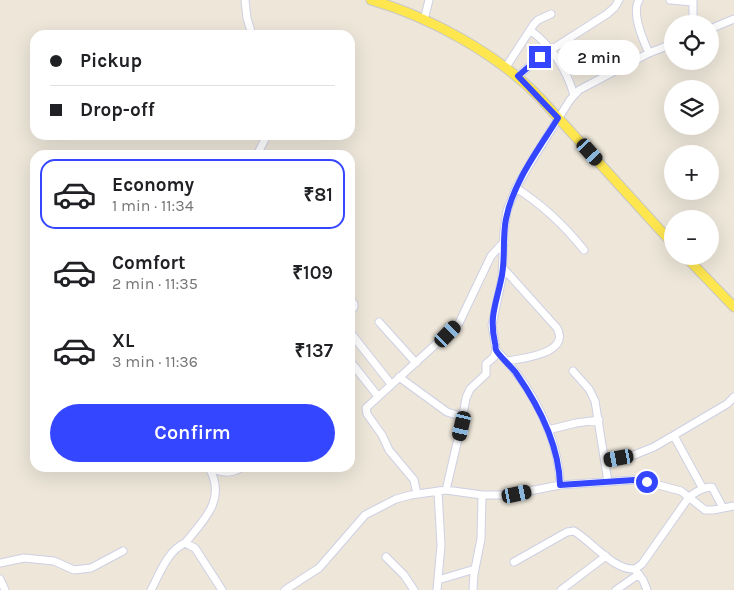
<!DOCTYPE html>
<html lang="en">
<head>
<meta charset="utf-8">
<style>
	:root { --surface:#fff; --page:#f2f2f2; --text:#202124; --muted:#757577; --line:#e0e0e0; --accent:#3446ff }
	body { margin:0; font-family:Karla,sans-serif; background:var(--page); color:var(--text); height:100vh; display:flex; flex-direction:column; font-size:19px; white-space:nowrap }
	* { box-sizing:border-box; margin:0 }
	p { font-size:16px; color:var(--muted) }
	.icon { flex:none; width:28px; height:28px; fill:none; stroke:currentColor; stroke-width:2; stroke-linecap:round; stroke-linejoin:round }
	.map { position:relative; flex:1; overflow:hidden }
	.panel { position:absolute; left:30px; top:150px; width:325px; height:322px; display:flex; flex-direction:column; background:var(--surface); border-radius:15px; box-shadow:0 5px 20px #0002 }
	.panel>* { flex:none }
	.top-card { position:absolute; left:30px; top:30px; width:325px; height:110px; border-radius:15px; box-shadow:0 5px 20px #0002; display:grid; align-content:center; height:110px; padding:0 20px; background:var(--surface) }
	.tools { position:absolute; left:664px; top:15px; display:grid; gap:10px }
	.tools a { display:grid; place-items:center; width:55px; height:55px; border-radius:50%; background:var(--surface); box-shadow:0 5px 20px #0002; font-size:25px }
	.end { position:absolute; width:22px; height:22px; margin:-11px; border:6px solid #3446ff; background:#fff; box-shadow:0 0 0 2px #fff }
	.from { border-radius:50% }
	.bubble { position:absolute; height:35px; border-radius:18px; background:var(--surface); box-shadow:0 5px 20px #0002; font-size:16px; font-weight:600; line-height:35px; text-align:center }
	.car { position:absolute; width:15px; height:30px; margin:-15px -8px; border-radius:6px; box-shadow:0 0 4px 1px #0007; background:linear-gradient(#222 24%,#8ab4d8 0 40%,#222 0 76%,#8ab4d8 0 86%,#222 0) }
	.top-card b { display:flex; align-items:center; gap:18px; height:48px; font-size:19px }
	.top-card b+b { border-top:1px solid var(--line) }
	.top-card i { width:12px; height:12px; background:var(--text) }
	ul { padding:9px 0 0; list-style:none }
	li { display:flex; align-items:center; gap:15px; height:70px; margin:0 10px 8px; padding:0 10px; border:2px solid transparent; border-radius:15px }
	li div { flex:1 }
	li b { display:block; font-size:19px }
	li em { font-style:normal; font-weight:600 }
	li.selected { border-color:var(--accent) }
	li>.icon { width:45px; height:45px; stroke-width:1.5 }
	.action { display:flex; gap:10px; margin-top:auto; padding:10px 20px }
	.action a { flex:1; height:58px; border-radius:30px; background:var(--accent); color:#fff; font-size:20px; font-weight:600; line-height:58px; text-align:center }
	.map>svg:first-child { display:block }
</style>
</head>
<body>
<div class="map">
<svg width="734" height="590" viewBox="0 0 734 590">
	<rect width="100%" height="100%" fill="#ede6d9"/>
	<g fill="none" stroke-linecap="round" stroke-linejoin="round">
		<!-- minor casing -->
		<g stroke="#ced0e4" stroke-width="9">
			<path id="minor" d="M 245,0 L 247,18 L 252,35
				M 639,0 C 631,13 643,40 649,53
				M 670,0 L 692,2
				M 693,0 L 693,24
				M 424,20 L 429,0
				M 710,29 L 734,19
				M 530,30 C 553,47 566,68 574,95
				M 506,67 L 534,24 L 538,20 L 551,14
				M 518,76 L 540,57 L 607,14 L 615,7 L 619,0
				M 257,155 L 267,135
				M 516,188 C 543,205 564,225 584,250
				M 503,268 L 557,328 C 571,353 522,359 507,361
				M 350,298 L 354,304 L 354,307 L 350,312
				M 379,322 L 416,363
				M 350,332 L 391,384
				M 496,350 C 530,383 559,437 560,485
				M 350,361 L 377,395
				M 573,371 L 589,389 L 595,401 L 608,482
				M 399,377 L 447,412 L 463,417
				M 548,430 L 576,423 L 599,420
				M 674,436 L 703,489
				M 605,460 L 634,455 L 654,447 L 727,404 L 734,397
				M 211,468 C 222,473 229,474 241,468
				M 446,490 L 461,426 L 466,398 L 470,389 L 486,374 L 486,364 L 494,357 L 496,350 L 492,325 L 502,278 L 504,231 L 507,211 L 516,188 L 531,162 L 570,100 L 579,90 L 649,53 L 672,44
				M 417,494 L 414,480 L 389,450 L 382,435 L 367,414 L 366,408 L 459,323 L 491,256 L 504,242
				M 185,543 C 204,520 227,499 209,468
				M 386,557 L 404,575 L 414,590
				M 514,562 L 567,532 L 574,531 C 591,541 614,571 635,569 L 642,564 L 689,497 C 696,492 703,487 712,487 L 723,508
				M 0,563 L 24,558 L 54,561 L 74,570 L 91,568 L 123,551
				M 636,571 L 643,580 L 647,590
				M 0,579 L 5,590
				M 438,580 L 475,569
				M 151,590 C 159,575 168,550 185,543 L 195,548 L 222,590
				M 285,590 L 319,568 L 365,515 L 396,499 L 411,495 L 446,490 L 482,495 L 509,495 L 560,485 L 633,480 L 647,482 L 681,491 L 705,510 L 713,510 L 734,506
				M 437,590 L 441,545 L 438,491
				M 473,590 L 474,574 L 481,539 L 482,495
				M 561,590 L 606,556
				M 616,590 L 639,574"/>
		</g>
		<!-- major casing -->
		<g stroke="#c7c7c7" stroke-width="11">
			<path id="major" d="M 371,0 C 430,17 498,54 541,99 L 672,243
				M 685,256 L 734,307"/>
		</g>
		<!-- minor -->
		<use href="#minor" stroke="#fff" stroke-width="7"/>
		<!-- major -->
		<use href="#major" stroke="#fee64e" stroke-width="9"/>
	</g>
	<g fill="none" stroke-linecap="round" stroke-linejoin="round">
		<!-- route -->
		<path stroke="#3446ff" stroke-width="6" d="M 540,57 L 518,76 L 558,118 C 539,149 513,182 506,219 C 502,239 506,260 501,280 C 496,304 489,317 495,343 C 496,345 495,348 496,350 C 498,355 512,367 516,373 C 539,406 559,444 560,485 L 634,480 L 647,482"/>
	</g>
</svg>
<div class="tools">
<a><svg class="icon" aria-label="locate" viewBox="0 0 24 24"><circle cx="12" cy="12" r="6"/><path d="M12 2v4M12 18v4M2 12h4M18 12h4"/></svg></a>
<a><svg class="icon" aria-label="layers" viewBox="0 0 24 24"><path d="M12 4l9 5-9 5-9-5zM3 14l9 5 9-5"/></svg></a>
<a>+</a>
<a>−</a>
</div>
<i class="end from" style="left:647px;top:482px"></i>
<i class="end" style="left:540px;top:57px"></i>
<div class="bubble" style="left:558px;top:40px;width:82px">2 min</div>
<i class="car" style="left:590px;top:152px;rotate:138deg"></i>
<i class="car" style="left:448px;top:334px;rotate:44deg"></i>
<i class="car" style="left:462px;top:426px;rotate:193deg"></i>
<i class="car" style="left:619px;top:458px;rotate:260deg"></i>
<i class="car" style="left:517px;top:494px;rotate:78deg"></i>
<div class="top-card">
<b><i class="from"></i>Pickup</b>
<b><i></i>Drop-off</b>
</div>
<section class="panel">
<ul>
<li class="selected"><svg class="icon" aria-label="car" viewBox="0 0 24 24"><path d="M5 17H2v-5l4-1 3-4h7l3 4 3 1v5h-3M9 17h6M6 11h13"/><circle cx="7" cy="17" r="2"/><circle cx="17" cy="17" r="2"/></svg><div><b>Economy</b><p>1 min · 11:34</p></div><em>₹81</em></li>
<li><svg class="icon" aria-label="car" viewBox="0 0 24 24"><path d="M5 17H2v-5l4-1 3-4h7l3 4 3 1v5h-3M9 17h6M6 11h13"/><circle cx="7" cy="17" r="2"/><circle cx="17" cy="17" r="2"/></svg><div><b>Comfort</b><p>2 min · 11:35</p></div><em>₹109</em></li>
<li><svg class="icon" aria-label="car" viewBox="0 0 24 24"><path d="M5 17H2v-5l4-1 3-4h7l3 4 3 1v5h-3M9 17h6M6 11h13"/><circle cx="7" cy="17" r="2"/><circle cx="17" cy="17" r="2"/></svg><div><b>XL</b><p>3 min · 11:36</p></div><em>₹137</em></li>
</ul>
<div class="action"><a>Confirm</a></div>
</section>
</div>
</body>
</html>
